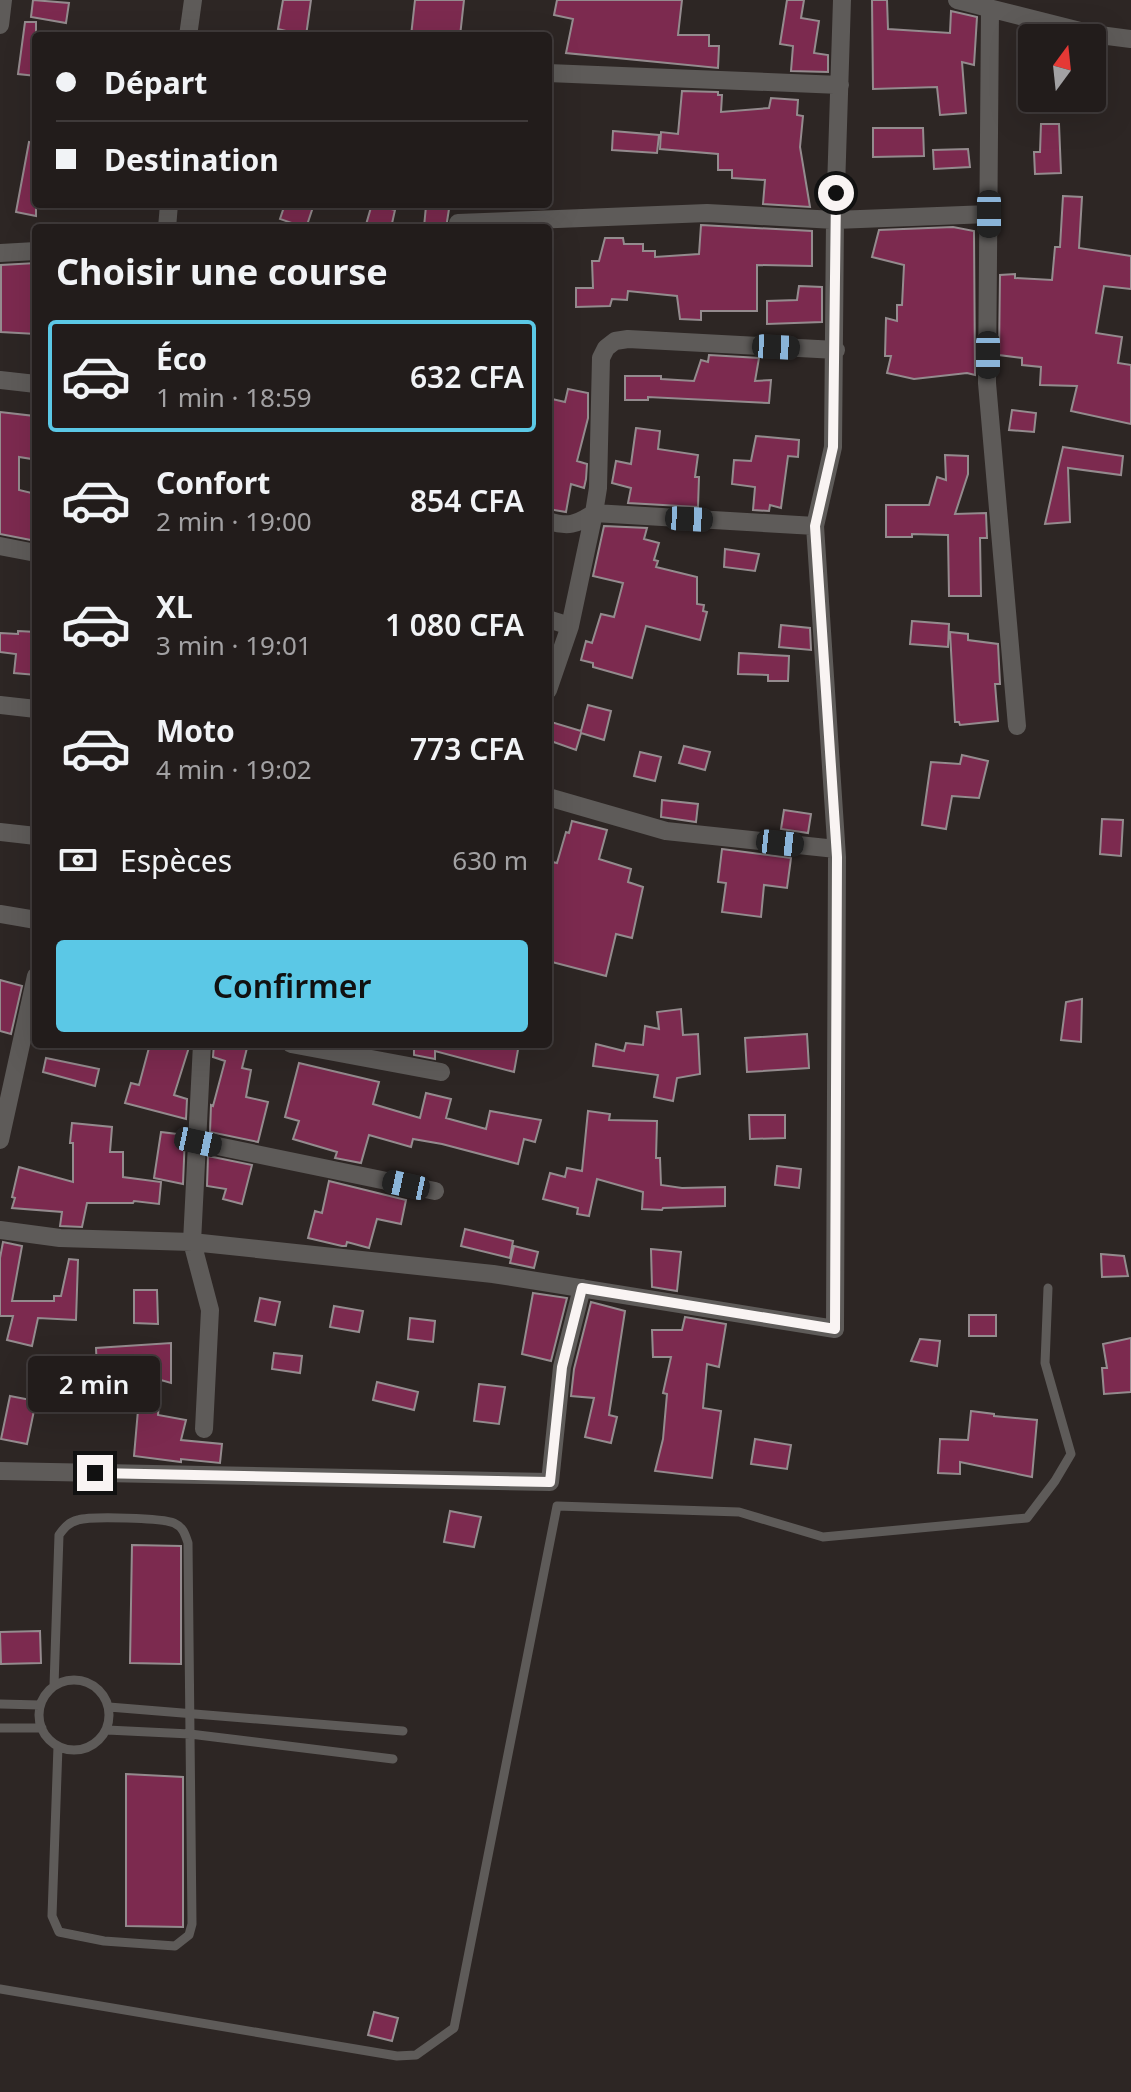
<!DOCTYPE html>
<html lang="fr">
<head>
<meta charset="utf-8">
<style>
	:root { --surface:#221c1b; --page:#2a2524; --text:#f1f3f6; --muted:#a2a1a3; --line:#3f3a3a; --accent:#5bc8e6 }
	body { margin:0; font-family:"Noto Sans",sans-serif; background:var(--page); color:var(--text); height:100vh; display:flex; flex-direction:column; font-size:30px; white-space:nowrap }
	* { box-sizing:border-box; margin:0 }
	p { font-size:26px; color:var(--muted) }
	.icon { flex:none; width:44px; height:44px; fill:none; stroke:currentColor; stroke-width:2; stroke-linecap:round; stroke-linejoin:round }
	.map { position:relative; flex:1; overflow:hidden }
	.drawer { position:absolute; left:32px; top:224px; width:520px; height:824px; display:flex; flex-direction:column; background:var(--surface); border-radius:8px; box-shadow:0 8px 32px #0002,0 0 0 2px var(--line) }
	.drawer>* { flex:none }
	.guide { position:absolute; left:32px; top:32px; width:520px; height:176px; border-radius:8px; box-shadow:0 8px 32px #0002,0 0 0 2px var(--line); display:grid; align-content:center; height:176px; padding:0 24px; background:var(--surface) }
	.needle { width:52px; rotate:15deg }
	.controls { position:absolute; left:1018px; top:24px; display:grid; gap:16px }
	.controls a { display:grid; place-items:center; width:88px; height:88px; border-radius:8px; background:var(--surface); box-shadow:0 8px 32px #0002,0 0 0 2px var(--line); font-size:40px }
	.end { position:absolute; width:36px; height:36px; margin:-18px; border:10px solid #f9f4f3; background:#111; box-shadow:0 0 0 4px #111 }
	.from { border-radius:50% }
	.bubble { position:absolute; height:56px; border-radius:8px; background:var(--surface); box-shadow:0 8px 32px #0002,0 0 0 2px var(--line); font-size:26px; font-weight:600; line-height:56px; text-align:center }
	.car { position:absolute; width:24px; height:48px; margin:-24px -12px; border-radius:10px; box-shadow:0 0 6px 2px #0007; background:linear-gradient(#222 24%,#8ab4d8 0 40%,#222 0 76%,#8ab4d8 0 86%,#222 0) }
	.guide b { display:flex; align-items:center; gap:28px; height:76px; font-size:30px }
	.guide b+b { border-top:2px solid var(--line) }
	.guide i { width:20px; height:20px; background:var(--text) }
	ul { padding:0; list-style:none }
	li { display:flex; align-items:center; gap:24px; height:112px; margin:0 16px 12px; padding:0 8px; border:4px solid transparent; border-radius:8px }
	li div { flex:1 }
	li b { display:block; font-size:30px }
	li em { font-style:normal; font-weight:600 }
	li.selected { border-color:var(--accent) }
	li>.icon { width:72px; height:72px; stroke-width:1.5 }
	h2 { padding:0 24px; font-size:36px; line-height:96px }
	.pay { display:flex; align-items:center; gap:20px; height:88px; padding:0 24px; font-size:30px }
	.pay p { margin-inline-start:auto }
	.cta { display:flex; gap:16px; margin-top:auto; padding:16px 24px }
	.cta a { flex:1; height:92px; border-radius:8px; background:var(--accent); color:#111; font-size:32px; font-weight:600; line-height:92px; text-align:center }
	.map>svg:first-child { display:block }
</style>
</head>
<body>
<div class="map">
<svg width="1131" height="2092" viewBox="0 0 1131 2092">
	<rect width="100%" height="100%" fill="#2d2624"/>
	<!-- building -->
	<path fill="#7c2a4f" stroke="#948b8e" stroke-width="2" d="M 33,0 L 69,3 L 66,23 L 31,17 Z
		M 283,0 L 311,0 L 306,36 L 285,36 L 286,31 L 278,29 Z
		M 415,0 L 464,0 L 460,36 L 411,36 Z
		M 557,0 L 682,0 L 678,35 L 709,35 L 709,46 L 719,46 L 718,68 L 566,53 L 573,19 L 554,15 Z
		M 787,0 L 804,0 L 801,18 L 819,21 L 814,53 L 828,55 L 828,72 L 791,71 L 793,46 L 780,44 Z
		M 872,0 L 887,0 L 888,29 L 950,33 L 951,11 L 977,17 L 974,65 L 962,62 L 966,113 L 940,115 L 937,87 L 873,89 Z
		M 25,22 L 36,22 L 36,76 L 18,74 Z
		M 682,91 L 718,92 L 718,95 L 722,95 L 721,112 L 769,108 L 771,98 L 798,100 L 797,115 L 803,116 L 800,147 L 810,207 L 763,204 L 765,180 L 732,178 L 732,170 L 718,170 L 718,154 L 660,149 L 661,132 L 678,134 Z
		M 1041,124 L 1059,124 L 1061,173 L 1035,174 L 1034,152 L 1040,152 Z
		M 873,128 L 923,128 L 924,156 L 873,157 Z
		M 613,131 L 659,135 L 657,153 L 612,150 Z
		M 29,142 L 36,143 L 36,216 L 16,212 Z
		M 968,149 L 970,167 L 934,169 L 933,150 Z
		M 1063,196 L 1082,197 L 1079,248 L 1131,256 L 1131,289 L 1104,286 L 1096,333 L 1122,337 L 1118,363 L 1131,365 L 1131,424 L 1071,411 L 1077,386 L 1040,385 L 1041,367 L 1022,365 L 1022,358 L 999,355 L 1000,275 L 1015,274 L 1015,278 L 1052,280 L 1055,247 L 1060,247 Z
		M 285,204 L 314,204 L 306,228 L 280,219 Z
		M 372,204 L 395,210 L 391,228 L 365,228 Z
		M 426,206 L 449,209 L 446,228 L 424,227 Z
		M 701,225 L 812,231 L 812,266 L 757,265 L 757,311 L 701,311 L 701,320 L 680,319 L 677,296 L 628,291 L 627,300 L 612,299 L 610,306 L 576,307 L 576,288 L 593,288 L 592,261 L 599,261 L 605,238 L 623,238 L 624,244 L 643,244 L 643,251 L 655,251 L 655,257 L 699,254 Z
		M 953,227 L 974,231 L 975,375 L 967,373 L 914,379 L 887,373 L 891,356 L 885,356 L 886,318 L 897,321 L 897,305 L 902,305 L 904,265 L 872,257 L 879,230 Z
		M 36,263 L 33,298 L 36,298 L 36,334 L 1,332 L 1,265 Z
		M 799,286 L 822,287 L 822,322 L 767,324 L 767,301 L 797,300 Z
		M 709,355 L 759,358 L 755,381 L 771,380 L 769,403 L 648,397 L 648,400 L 625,400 L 625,376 L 661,376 L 661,379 L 694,381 L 701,360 L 708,362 Z
		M 568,389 L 588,393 L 588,418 L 577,461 L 587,464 L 586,479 L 584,488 L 571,484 L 566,512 L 548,509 L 548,398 L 565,402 Z
		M 1012,410 L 1036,413 L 1034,432 L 1009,430 Z
		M 0,412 L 34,416 L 31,440 L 36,442 L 32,459 L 19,457 L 19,490 L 36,494 L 36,541 L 0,534 Z
		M 636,428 L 660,431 L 658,449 L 698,455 L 695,477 L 699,477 L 698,507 L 628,503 L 631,488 L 612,483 L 616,461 L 631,464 Z
		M 756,436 L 799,440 L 798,457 L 788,456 L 781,508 L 770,505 L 769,511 L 753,510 L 755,487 L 732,484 L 734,460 L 751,461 Z
		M 1063,447 L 1123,456 L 1121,475 L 1068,468 L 1070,522 L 1045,524 Z
		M 945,455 L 968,456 L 968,474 L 955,514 L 986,513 L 987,538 L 980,538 L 981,596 L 949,596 L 948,535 L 912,534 L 912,537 L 886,537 L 886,505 L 929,505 L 937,477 L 946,480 Z
		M 604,526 L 647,528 L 644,539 L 659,543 L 654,560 L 658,561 L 656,567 L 697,577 L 697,604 L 704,605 L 703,611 L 707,612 L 700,640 L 646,626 L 632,678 L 593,667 L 593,663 L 581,660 L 586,641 L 592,643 L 601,614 L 614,617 L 623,583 L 593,576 Z
		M 725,549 L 759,554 L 755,571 L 724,567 Z
		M 912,621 L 949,624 L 948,647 L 910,644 Z
		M 781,625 L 810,628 L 811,650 L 779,647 Z
		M 18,631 L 36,632 L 36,675 L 14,673 L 16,654 L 0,652 L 0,633 L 18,634 Z
		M 950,632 L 968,634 L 968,640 L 998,644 L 1000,684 L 995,684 L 998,721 L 960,725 L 959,722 L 955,722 Z
		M 739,653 L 789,656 L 788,681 L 768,681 L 768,675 L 738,674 Z
		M 588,705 L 611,711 L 604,740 L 581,733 L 576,750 L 548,740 L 548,721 L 581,731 Z
		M 684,746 L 710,752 L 705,770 L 679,763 Z
		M 640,752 L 661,757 L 655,781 L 634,776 Z
		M 962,755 L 988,761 L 979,798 L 952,796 L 946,829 L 922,825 L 931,762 L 960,764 Z
		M 662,800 L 698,804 L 696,822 L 661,817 Z
		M 784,810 L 811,814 L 808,833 L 781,829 Z
		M 1102,819 L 1123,820 L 1121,856 L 1100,854 Z
		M 572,821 L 607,830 L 599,859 L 631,869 L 628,882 L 643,887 L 632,938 L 616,934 L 606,976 L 548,961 L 548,861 L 557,863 L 566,832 L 569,833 Z
		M 722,849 L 791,858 L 787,888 L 764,885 L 761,917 L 722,912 L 726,883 L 718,882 Z
		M 0,980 L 22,986 L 11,1034 L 0,1031 Z
		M 1082,999 L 1081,1042 L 1061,1040 L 1066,1002 Z
		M 681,1009 L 683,1035 L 698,1034 L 700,1074 L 677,1078 L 673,1101 L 654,1097 L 658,1075 L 593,1066 L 596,1044 L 624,1051 L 626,1043 L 643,1045 L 645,1026 L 659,1029 L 657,1012 Z
		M 807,1034 L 809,1068 L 747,1072 L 745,1038 Z
		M 150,1044 L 190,1044 L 174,1095 L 187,1099 L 186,1119 L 125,1103 L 131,1083 L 139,1085 Z
		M 214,1044 L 248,1044 L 242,1068 L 251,1070 L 246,1097 L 268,1102 L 258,1142 L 210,1132 L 211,1105 L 213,1106 L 225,1061 L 213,1057 Z
		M 414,1044 L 519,1044 L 514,1072 L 435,1051 L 435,1059 L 414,1055 Z
		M 46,1058 L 99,1069 L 95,1086 L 43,1072 Z
		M 299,1063 L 379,1082 L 373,1104 L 420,1118 L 426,1093 L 451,1099 L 446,1118 L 486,1129 L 490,1111 L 541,1120 L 535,1142 L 524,1139 L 518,1164 L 442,1144 L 413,1139 L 411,1147 L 369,1135 L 361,1163 L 335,1158 L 337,1152 L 293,1139 L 299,1121 L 285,1117 Z
		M 588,1111 L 610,1114 L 609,1120 L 657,1121 L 656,1158 L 660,1158 L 661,1185 L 682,1188 L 725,1187 L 725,1206 L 663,1208 L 662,1210 L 642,1209 L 643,1192 L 597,1179 L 589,1216 L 577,1214 L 578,1208 L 543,1199 L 550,1173 L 565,1177 L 567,1168 L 582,1171 Z
		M 749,1115 L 785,1115 L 785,1138 L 750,1139 Z
		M 72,1123 L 112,1127 L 110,1152 L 123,1152 L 123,1177 L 161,1182 L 159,1204 L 134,1201 L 133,1203 L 87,1203 L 82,1227 L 60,1226 L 62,1212 L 12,1208 L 15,1198 L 12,1197 L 19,1167 L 73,1182 L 73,1143 L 70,1143 Z
		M 161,1132 L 185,1135 L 183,1184 L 154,1178 Z
		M 208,1156 L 252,1165 L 242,1204 L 223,1199 L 226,1189 L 207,1186 Z
		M 777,1166 L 801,1169 L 799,1188 L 775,1185 Z
		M 329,1181 L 406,1200 L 401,1224 L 377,1219 L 369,1248 L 347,1242 L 346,1246 L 342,1246 L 308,1238 L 315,1211 L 322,1213 Z
		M 465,1229 L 513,1241 L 510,1258 L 461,1246 Z
		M 3,1242 L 22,1246 L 12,1301 L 54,1301 L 54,1296 L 61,1296 L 69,1259 L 78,1260 L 76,1320 L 38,1318 L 32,1346 L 7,1340 L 13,1316 L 0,1316 L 0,1258 Z
		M 514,1246 L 538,1252 L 534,1268 L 510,1263 Z
		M 651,1249 L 681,1252 L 677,1291 L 652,1287 Z
		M 1101,1254 L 1124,1256 L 1128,1276 L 1102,1277 Z
		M 134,1290 L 157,1290 L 158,1324 L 134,1323 Z
		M 533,1293 L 567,1298 L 551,1361 L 522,1354 Z
		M 260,1298 L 280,1302 L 275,1325 L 255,1321 Z
		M 591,1302 L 625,1311 L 609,1415 L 617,1417 L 611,1443 L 585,1437 L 594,1398 L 571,1396 L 574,1369 Z
		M 334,1306 L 363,1311 L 359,1332 L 330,1327 Z
		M 969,1315 L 996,1315 L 996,1336 L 969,1336 Z
		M 685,1317 L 726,1324 L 719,1367 L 707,1364 L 703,1408 L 721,1411 L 712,1478 L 655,1471 L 663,1439 L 667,1394 L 663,1393 L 671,1357 L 653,1357 L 652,1330 L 682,1330 Z
		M 410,1318 L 435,1321 L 433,1342 L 408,1339 Z
		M 1131,1338 L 1131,1392 L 1104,1394 L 1102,1368 L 1107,1368 L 1103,1344 Z
		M 920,1339 L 940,1341 L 937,1366 L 911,1361 Z
		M 171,1343 L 171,1383 L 161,1380 L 158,1415 L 186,1420 L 181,1440 L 222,1444 L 220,1463 L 181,1459 L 181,1462 L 134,1456 L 141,1376 L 133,1376 L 133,1373 L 97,1371 L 96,1348 Z
		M 274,1353 L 302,1356 L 300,1373 L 272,1369 Z
		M 377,1382 L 418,1392 L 414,1410 L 373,1400 Z
		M 479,1384 L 505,1387 L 499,1424 L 474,1421 Z
		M 10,1396 L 36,1401 L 27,1444 L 1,1439 Z
		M 971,1411 L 994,1414 L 994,1416 L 1037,1420 L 1032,1477 L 960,1462 L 960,1474 L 938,1473 L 940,1439 L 968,1440 Z
		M 755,1439 L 791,1445 L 787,1469 L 751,1464 Z
		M 450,1511 L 481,1517 L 474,1547 L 444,1542 Z
		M 132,1545 L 181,1546 L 181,1664 L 130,1663 Z
		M 40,1631 L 41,1663 L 1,1664 L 0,1632 Z
		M 126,1774 L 183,1777 L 183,1927 L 126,1926 Z
		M 374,2012 L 398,2018 L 392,2041 L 368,2035 Z"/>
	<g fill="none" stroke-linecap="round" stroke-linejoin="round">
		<!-- lane -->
		<path stroke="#5e5b59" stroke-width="9" d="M39 1715a35 35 0 1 1 70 0a35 35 0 1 1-70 0Z
			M 54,1686 L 59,1535 C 64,1528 69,1522 78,1520 C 91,1516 163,1518 174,1523 C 183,1527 185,1534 188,1543 L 192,1924 L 189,1935 L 175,1946 L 104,1941 L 59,1932 L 52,1916 L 58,1746
			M 0,1704 L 40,1705
			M 109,1707 L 403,1731
			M 0,1728 L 42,1728
			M 107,1730 L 190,1734 L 393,1759
			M 0,1989 L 397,2056 L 416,2055 L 454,2028 L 557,1506 L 739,1512 L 823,1537 L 1027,1518 L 1055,1481 L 1071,1454 L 1045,1363 L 1048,1288"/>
		<!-- street -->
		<path stroke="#5e5b59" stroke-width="18" d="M 957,0 L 1092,34 L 1131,39
			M 990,10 L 987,383 L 1017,726
			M 0,25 L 3,0
			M 188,36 L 193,0
			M 548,73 L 840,85
			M 458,223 L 707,213 L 835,220 L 989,214
			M 167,228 L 169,204
			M 0,253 L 36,251
			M 0,380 L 36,384
			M 548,521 C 568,527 576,525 594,513 L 598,488 L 601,358 L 606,348 L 615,341 L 628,339 L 836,350
			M 0,546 L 36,553
			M 548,619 L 570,626
			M 548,690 L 570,626 L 594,513 L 815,526 L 833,447 L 835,220 L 842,0
			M 0,705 L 36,709
			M 548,797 L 666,831 L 836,849
			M 0,832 L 36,836
			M 0,914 L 36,920
			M 202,1044 L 192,1242 L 210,1310 L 204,1429
			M 291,1044 L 441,1072
			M 0,1140 L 36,976
			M 198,1142 L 435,1191
			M 0,1230 L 60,1238 L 192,1242 L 493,1274 L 835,1329 L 837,857 L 815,526
			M 0,1471 L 550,1482 L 562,1367 L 582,1288"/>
	</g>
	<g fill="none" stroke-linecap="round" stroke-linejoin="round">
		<!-- route -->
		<path stroke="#f9f4f3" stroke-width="10" d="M 95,1473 L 550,1482 L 562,1367 L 582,1288 L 835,1329 L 837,857 L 815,526 L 833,447 L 836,193"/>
	</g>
</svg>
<div class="controls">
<a><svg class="needle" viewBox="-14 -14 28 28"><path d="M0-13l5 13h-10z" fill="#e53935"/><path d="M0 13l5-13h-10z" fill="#a2a1a3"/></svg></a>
</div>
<i class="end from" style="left:836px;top:193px"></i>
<i class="end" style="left:95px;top:1473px"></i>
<div class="bubble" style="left:28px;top:1356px;width:132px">2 min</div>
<i class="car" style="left:989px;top:214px;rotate:180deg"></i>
<i class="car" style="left:776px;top:347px;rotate:93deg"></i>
<i class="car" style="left:988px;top:355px;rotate:180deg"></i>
<i class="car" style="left:689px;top:519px;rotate:93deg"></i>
<i class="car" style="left:780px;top:843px;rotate:96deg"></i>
<i class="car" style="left:198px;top:1142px;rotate:102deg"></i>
<i class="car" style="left:406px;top:1185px;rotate:282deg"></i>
<div class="guide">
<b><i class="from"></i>Départ</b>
<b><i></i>Destination</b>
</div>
<section class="drawer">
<h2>Choisir une course</h2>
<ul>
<li class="selected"><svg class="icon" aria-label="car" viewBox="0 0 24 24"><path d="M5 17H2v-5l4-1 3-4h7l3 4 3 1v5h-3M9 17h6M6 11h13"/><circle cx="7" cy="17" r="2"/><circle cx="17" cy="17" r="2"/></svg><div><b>Éco</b><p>1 min · 18:59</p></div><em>632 CFA</em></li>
<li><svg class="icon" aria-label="car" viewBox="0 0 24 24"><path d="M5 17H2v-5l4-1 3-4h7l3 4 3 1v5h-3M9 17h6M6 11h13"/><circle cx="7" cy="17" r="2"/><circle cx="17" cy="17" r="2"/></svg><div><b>Confort</b><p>2 min · 19:00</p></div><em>854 CFA</em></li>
<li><svg class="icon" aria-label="car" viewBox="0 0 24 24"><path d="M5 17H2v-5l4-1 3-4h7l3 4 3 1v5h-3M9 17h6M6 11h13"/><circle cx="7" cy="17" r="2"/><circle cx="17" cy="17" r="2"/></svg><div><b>XL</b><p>3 min · 19:01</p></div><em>1 080 CFA</em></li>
<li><svg class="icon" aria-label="car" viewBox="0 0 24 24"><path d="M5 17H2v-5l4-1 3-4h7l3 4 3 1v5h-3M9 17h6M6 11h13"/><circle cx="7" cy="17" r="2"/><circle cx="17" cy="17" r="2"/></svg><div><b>Moto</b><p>4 min · 19:02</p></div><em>773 CFA</em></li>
</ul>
<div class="pay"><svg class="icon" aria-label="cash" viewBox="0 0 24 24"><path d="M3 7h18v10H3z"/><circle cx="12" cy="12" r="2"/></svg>Espèces<p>630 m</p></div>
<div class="cta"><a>Confirmer</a></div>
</section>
</div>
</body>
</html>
